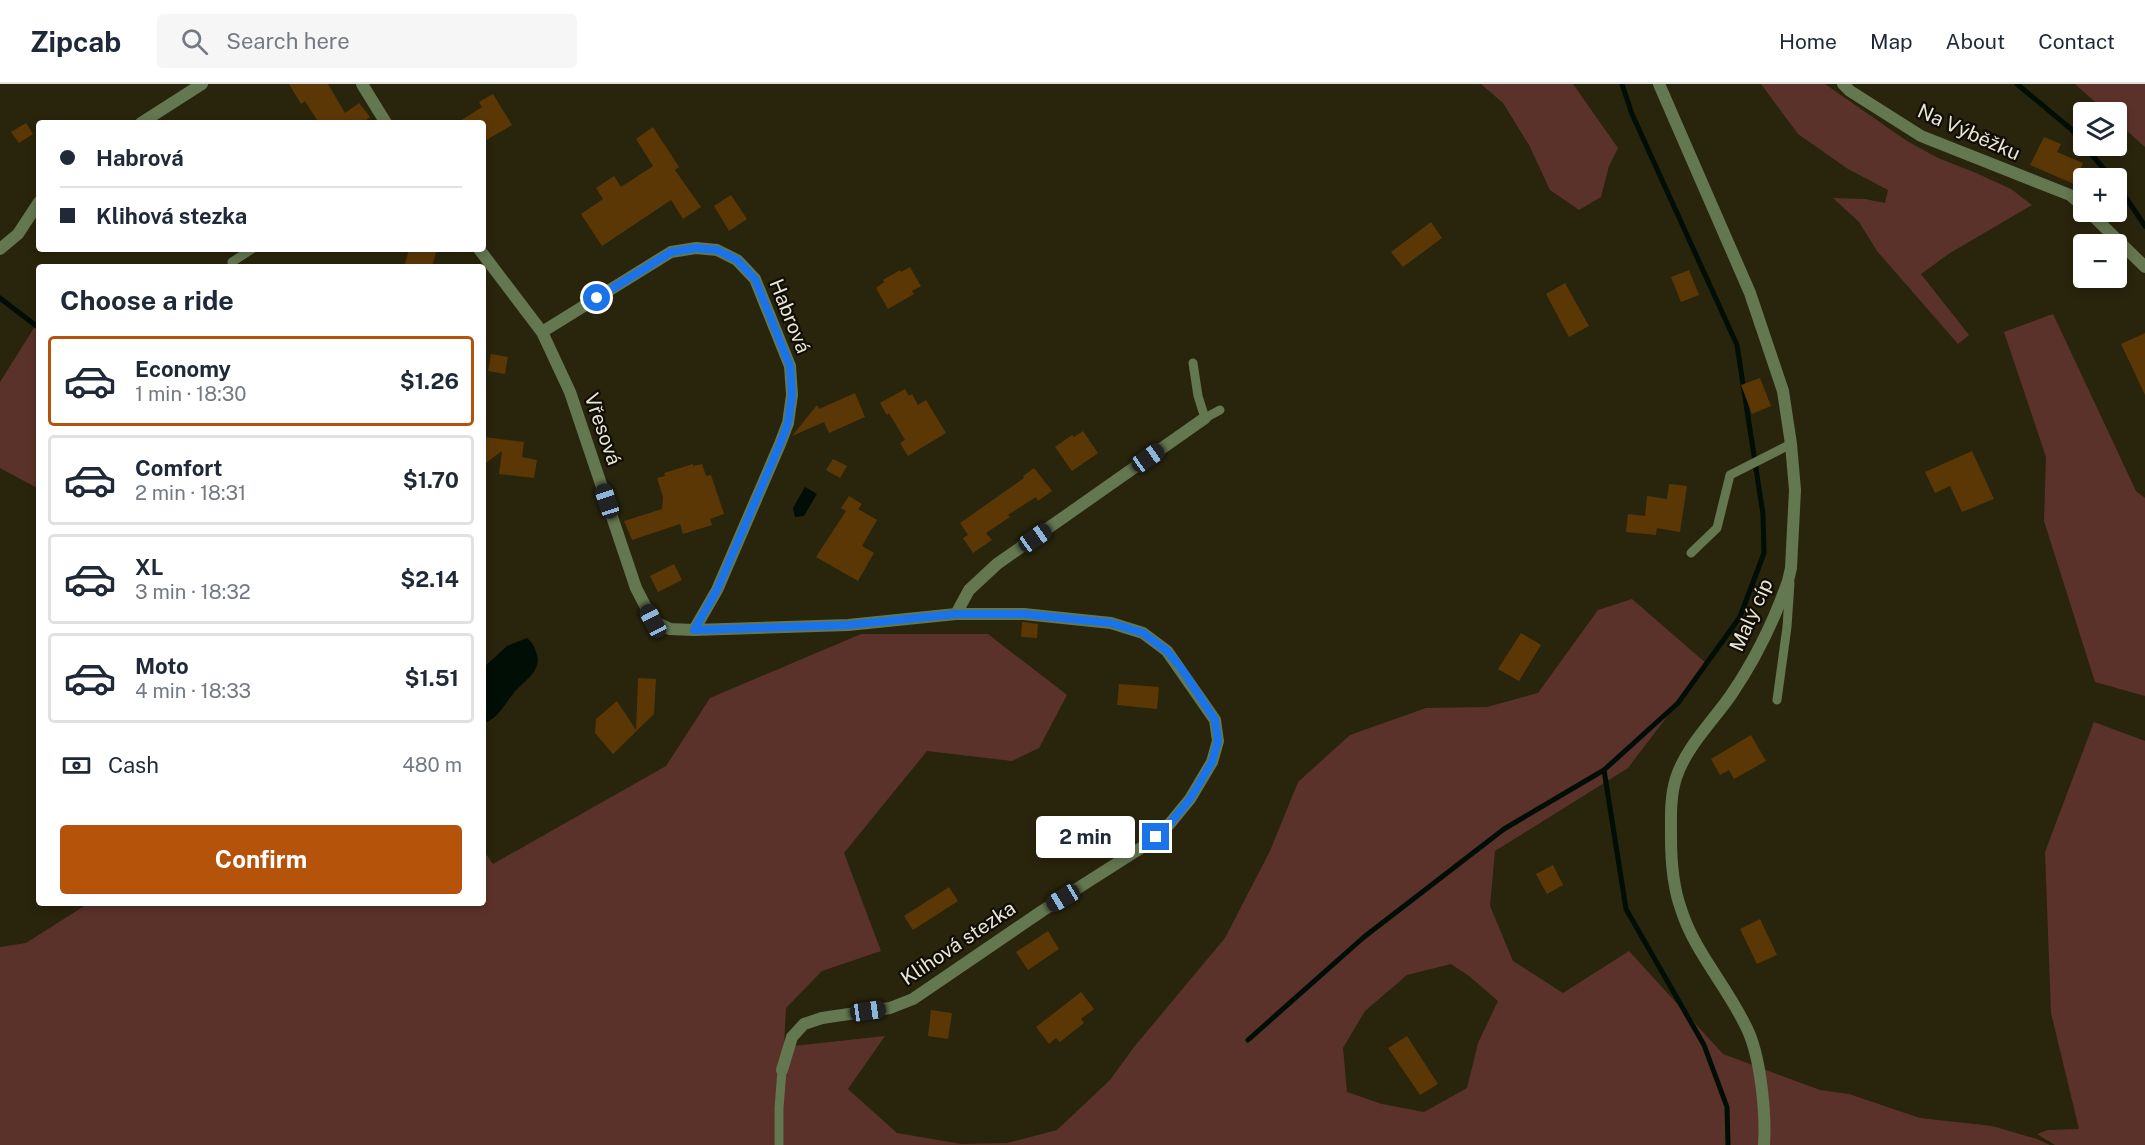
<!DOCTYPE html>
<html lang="en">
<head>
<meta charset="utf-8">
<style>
	:root { --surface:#fff; --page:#f6f6f7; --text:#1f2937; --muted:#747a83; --line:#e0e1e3; --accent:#b45309 }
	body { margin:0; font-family:"Public Sans",sans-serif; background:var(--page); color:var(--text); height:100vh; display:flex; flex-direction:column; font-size:22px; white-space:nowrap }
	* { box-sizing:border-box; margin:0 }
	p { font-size:20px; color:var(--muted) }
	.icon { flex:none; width:33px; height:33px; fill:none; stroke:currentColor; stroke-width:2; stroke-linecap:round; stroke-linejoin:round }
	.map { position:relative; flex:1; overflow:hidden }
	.details { position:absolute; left:36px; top:180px; width:450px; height:642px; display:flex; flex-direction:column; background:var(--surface); border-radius:6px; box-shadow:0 3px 9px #0003 }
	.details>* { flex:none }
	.guide { position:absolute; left:36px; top:36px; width:450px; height:132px; border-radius:6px; box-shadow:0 3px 9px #0003; display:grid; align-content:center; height:132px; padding:0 24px; background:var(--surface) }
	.controls { position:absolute; left:2073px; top:18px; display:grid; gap:12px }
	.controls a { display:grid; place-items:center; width:54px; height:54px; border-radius:6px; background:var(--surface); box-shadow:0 3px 9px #0003; font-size:30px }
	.end { position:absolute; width:27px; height:27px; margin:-14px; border:8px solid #1a73e8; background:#fff; box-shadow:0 0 0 3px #fff }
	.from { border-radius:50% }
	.bubble { position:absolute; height:42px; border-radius:6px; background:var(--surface); box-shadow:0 3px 9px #0003; font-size:20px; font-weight:700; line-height:42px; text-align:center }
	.car { position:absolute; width:18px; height:36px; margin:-18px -9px; border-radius:8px; box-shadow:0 0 4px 2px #0007; background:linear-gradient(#222 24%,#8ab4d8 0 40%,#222 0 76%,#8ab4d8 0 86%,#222 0) }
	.guide b { display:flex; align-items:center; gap:21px; height:57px; font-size:22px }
	.guide b+b { border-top:2px solid var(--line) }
	.guide i { width:15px; height:15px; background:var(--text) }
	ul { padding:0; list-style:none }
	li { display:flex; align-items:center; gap:18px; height:90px; margin:0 12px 9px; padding:0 12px; border:3px solid var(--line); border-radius:6px }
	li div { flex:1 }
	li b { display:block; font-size:22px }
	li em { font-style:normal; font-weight:700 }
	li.on { border-color:var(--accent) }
	li>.icon { width:54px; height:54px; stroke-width:1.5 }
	h2 { padding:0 24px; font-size:27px; line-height:72px }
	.pay { display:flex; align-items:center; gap:15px; height:66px; padding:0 24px; font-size:22px }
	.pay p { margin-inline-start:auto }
	.button { display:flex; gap:12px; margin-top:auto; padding:12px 24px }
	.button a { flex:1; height:69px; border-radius:6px; background:var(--accent); color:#fff; font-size:24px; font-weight:700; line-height:69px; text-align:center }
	header { display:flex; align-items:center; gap:36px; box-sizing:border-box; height:84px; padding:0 30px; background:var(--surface); border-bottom:2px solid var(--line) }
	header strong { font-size:28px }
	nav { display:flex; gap:33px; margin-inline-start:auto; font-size:21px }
	.search { width:420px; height:54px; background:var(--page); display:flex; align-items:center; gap:15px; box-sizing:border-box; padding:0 21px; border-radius:6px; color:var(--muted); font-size:22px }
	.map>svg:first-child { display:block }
</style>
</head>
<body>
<header>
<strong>Zipcab</strong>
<div class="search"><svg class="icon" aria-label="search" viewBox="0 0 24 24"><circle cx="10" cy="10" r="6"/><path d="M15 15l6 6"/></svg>Search here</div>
<nav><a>Home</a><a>Map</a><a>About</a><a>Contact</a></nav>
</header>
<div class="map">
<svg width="2145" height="1061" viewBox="0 0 2145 1061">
	<rect width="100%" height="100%" fill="#29240c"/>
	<!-- green -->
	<path fill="#5b3229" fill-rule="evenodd" d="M 1481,0 L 1573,0 L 1618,64 L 1609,82 L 1601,113 L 1579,126 L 1550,106 L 1529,61 L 1503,19 Z
		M 1761,0 L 1825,0 L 1907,57 L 1938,74 L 1976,89 L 2011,105 L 2032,121 L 1950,169 L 1921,190 L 1969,251 L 1958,260 L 1877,167 L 1859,138 L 1833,114 L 1865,115 L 1885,119 L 1888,106 L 1848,85 L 1798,50 Z
		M 2075,0 L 2145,0 L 2145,63 L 2117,38 L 2116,28 L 2106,28 Z
		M 2053,230 L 2136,407 L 2145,414 L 2145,612 L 2095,598 L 2044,437 L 2046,373 L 2004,248 Z
		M 39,236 L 39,405 L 0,384 L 0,298 Z
		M 1632,515 L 1707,580 L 1628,684 L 1495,767 L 1490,822 L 1513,877 L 1563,909 L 1629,867 L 1723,970 L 1820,1006 L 1849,1010 L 1920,1034 L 1992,1042 L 2037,1055 L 2050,1061 L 0,1061 L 0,863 L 26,859 L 89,819 L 483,819 L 483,766 L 493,780 L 666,682 L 710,614 L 861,550 L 988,550 L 1067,611 L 1039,664 L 1012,677 L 927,667 L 844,769 L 881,867 L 822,887 L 786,924 L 784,963 L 885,952 L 848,1005 L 897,1049 L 962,1060 L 1007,1059 L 1057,1046 L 1110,996 L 1134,963 L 1225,854 L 1270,767 L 1298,698 L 1350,651 L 1426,624 L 1487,623 L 1538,609 L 1598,526 ZM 1451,880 L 1469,892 L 1498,917 L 1478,959 L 1467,1004 L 1424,1028 L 1382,1020 L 1347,1008 L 1343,964 L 1365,927 L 1407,891 Z
		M 2094,638 L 2145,657 L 2145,1061 L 2055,1061 L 2037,1050 L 2048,1046 L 2079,1045 L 2051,929 L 2045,768 Z"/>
	<!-- water -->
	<path fill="#000e06" d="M 805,403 L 817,410 L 804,432 L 795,433 L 793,424 Z
		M 527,554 C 533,559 535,564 537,571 C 542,588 522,598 513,610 C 503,622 499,634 483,640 L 483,584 L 507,562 Z"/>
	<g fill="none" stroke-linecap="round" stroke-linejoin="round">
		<!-- stream -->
		<path stroke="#000e06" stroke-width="5" d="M 2017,0 L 2071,45 L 2084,60
			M 2084,62 L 2112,94
			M 2116,99 L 2145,142
			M 0,214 L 39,244
			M 1604,686 L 1626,825 L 1704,961 L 1727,1023 L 1728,1061
			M 1248,956 L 1364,853 L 1504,745 L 1604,686 L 1678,619 L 1740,533 L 1764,469 L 1763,430 L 1737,261 L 1632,30 L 1622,0"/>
	</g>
	<!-- building -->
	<path fill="#5c3706" d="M 289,0 L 328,0 L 345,29 L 359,19 L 370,33 L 362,39 L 319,39 L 305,17 L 301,20 Z
		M 493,10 L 512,41 L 483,58 L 483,39 L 457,39 L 482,23 L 479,18 Z
		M 26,39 L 33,50 L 19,59 L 11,48 Z
		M 653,43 L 679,83 L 675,86 L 701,123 L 683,135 L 671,116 L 602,162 L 581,130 L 603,115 L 596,104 L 614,92 L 621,103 L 653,82 L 636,55 Z
		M 2044,53 L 2061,60 L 2057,68 L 2083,79 L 2074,100 L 2030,81 Z
		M 731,111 L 747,135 L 729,147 L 714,122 Z
		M 1431,138 L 1442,154 L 1403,183 L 1391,168 Z
		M 409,165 L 437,165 L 432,183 L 416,183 L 405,180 Z
		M 910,183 L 921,202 L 912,207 L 914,210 L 888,225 L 876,204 L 884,198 L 883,196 L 900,186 L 901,188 Z
		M 1689,186 L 1699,211 L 1681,218 L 1671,193 Z
		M 1565,199 L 1589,242 L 1569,253 L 1546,210 Z
		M 2145,249 L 2145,311 L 2121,260 Z
		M 491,270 L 508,273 L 505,290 L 488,287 Z
		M 1760,294 L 1771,322 L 1752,330 L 1741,301 Z
		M 905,305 L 909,312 L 912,310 L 918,321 L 926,316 L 946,349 L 908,372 L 900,359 L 905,356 L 889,329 L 887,331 L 880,319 Z
		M 855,309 L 865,333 L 829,349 L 824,338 L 792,352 L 817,321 L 819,325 Z
		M 1083,347 L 1098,369 L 1072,387 L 1055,363 L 1072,351 L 1074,353 Z
		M 483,353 L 524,358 L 522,373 L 537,376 L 534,394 L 499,390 L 502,367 L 483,381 Z
		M 1972,367 L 1994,415 L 1962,428 L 1950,402 L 1935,409 L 1925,388 Z
		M 833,375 L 847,382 L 840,394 L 826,386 Z
		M 693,380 L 693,382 L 702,380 L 706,392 L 711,391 L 724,430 L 710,435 L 712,441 L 683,450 L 680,440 L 632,456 L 624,437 L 662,425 L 663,413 L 657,394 L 665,392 L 664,389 Z
		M 1034,384 L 1052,407 L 1038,417 L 1036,413 L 1008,431 L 1010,433 L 986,449 L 992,456 L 973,469 L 963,454 L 968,451 L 960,439 L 1024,394 L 1023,392 Z
		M 1669,400 L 1687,402 L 1680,448 L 1657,444 L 1656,451 L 1626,448 L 1628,430 L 1645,432 L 1647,412 L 1667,415 Z
		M 849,412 L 862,420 L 858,425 L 877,436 L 862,462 L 874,469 L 858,497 L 816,473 L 846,427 L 841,424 Z
		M 674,480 L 682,496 L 658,508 L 650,492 Z
		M 1022,538 L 1038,540 L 1037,554 L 1021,553 Z
		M 1521,549 L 1541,561 L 1519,597 L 1498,585 Z
		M 638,594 L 656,595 L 654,630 L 613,670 L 595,649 L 596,635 L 617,617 L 636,646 Z
		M 1119,600 L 1159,603 L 1157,625 L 1117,621 Z
		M 1751,651 L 1766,677 L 1734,695 L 1729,686 L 1720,691 L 1711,675 Z
		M 1553,781 L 1563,801 L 1547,810 L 1536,790 Z
		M 949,803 L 958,817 L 913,846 L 904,832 Z
		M 1760,835 L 1777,871 L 1757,880 L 1740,845 Z
		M 1048,847 L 1059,865 L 1028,886 L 1016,868 Z
		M 1081,908 L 1094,925 L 1081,935 L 1084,939 L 1060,958 L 1056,954 L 1049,960 L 1036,943 Z
		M 931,926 L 952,929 L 948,955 L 928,952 Z
		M 1407,952 L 1438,1000 L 1420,1011 L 1388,964 Z"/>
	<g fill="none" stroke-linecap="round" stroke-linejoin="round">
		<!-- service -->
		<path stroke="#637750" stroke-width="9" d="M 232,178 L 252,165
			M 1193,279 L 1198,312 L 1205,334 L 1220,326
			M 1691,469 L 1717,444 L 1730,391 L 1791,360
			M 1777,616 L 1787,543 L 1790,499
			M 779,1061 L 779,1024 L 782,986"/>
		<!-- minor -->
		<path stroke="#637750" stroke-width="12" d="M 362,0 L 386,39
			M 1659,0 L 1750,209 L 1783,307 L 1791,360 L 1795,406 L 1791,484 L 1788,497 C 1774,537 1755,576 1731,611 C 1713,637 1686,663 1676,694 C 1670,713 1671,733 1671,753 C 1671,777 1673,803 1681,825 C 1695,870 1730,905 1749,949 C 1761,978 1766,1030 1764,1061
			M 1843,0 L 1850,7 L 1921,52 L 2070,111 L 2084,123
			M 141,39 L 202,0
			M 2089,128 L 2145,183
			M 0,165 L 18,150 L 39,118
			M 479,165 L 542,248 L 570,308 L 636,504 L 653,537 L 670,545 L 694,546 L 848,541 L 956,530 L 1024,530 L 1111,539 L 1143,549 L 1167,567 L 1215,636 L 1218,657 L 1212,678 L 1190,715 L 1167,743 L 1144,762 L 1042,827 L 913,915 L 890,924 L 822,934 L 804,940 L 792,953 L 782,986
			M 542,248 L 671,168 L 696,164 L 717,166 L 737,176 L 755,195 L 790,282 L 792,311 L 788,339 L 780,360 L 717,506 L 694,546
			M 956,530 L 969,506 L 997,480 L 1205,334"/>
	</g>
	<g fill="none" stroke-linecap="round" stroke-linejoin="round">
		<!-- route -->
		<path stroke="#1a73e8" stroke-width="8" d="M 597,214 L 671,168 L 696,164 L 717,166 L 737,176 L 755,195 L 790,282 L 792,311 L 788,339 L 780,360 L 717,506 L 694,546 L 848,541 L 956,530 L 1024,530 L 1111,539 L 1143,549 L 1167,567 L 1181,584 L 1215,636 L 1218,657 L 1212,678 L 1190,715 L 1167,743 L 1156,753"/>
	</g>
	<g text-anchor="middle" stroke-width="4.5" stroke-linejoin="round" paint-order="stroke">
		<!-- street labels -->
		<g font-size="20" fill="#e9e6d8" stroke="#0f0d04">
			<text transform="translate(1969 48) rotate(24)" y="7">Na Výběžku</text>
			<text transform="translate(790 232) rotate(68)" y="7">Habrová</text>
			<text transform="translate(603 345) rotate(71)" y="7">Vřesová</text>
			<text transform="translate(1751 531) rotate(-66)" y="7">Malý cíp</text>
			<text transform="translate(958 859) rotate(-34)" y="7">Klihová stezka</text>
		</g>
	</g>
</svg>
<div class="controls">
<a><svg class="icon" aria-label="layers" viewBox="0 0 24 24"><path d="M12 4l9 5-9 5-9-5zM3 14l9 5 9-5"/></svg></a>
<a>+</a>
<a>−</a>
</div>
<i class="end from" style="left:597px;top:214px"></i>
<i class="end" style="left:1156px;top:753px"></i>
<div class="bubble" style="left:1036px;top:732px;width:99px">2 min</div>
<i class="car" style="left:1148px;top:374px;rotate:55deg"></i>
<i class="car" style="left:607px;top:417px;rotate:342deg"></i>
<i class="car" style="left:1035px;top:454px;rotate:55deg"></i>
<i class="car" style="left:653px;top:537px;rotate:332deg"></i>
<i class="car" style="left:1063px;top:814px;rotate:239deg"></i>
<i class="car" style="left:868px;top:927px;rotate:82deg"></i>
<div class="guide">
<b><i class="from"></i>Habrová</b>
<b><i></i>Klihová stezka</b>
</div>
<section class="details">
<h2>Choose a ride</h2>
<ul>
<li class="on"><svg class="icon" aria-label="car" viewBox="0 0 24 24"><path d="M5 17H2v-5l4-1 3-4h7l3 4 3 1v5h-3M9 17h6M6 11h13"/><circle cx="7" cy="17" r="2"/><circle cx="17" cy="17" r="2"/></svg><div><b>Economy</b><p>1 min · 18:30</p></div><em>$1.26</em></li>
<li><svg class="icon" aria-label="car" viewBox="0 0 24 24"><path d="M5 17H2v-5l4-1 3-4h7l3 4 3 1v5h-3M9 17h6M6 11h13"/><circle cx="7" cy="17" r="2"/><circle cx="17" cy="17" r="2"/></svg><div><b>Comfort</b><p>2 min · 18:31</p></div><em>$1.70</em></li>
<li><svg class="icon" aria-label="car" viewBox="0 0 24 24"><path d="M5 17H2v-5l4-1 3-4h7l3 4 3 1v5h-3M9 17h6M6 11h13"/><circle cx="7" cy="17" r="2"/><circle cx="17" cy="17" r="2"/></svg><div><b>XL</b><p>3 min · 18:32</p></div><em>$2.14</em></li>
<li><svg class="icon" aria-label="car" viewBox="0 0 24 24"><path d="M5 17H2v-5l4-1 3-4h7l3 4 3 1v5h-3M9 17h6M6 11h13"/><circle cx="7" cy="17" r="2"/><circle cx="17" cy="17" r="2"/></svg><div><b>Moto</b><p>4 min · 18:33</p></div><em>$1.51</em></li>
</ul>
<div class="pay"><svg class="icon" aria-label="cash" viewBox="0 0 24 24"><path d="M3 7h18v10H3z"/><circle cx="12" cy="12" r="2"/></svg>Cash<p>480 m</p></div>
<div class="button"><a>Confirm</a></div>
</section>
</div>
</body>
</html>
